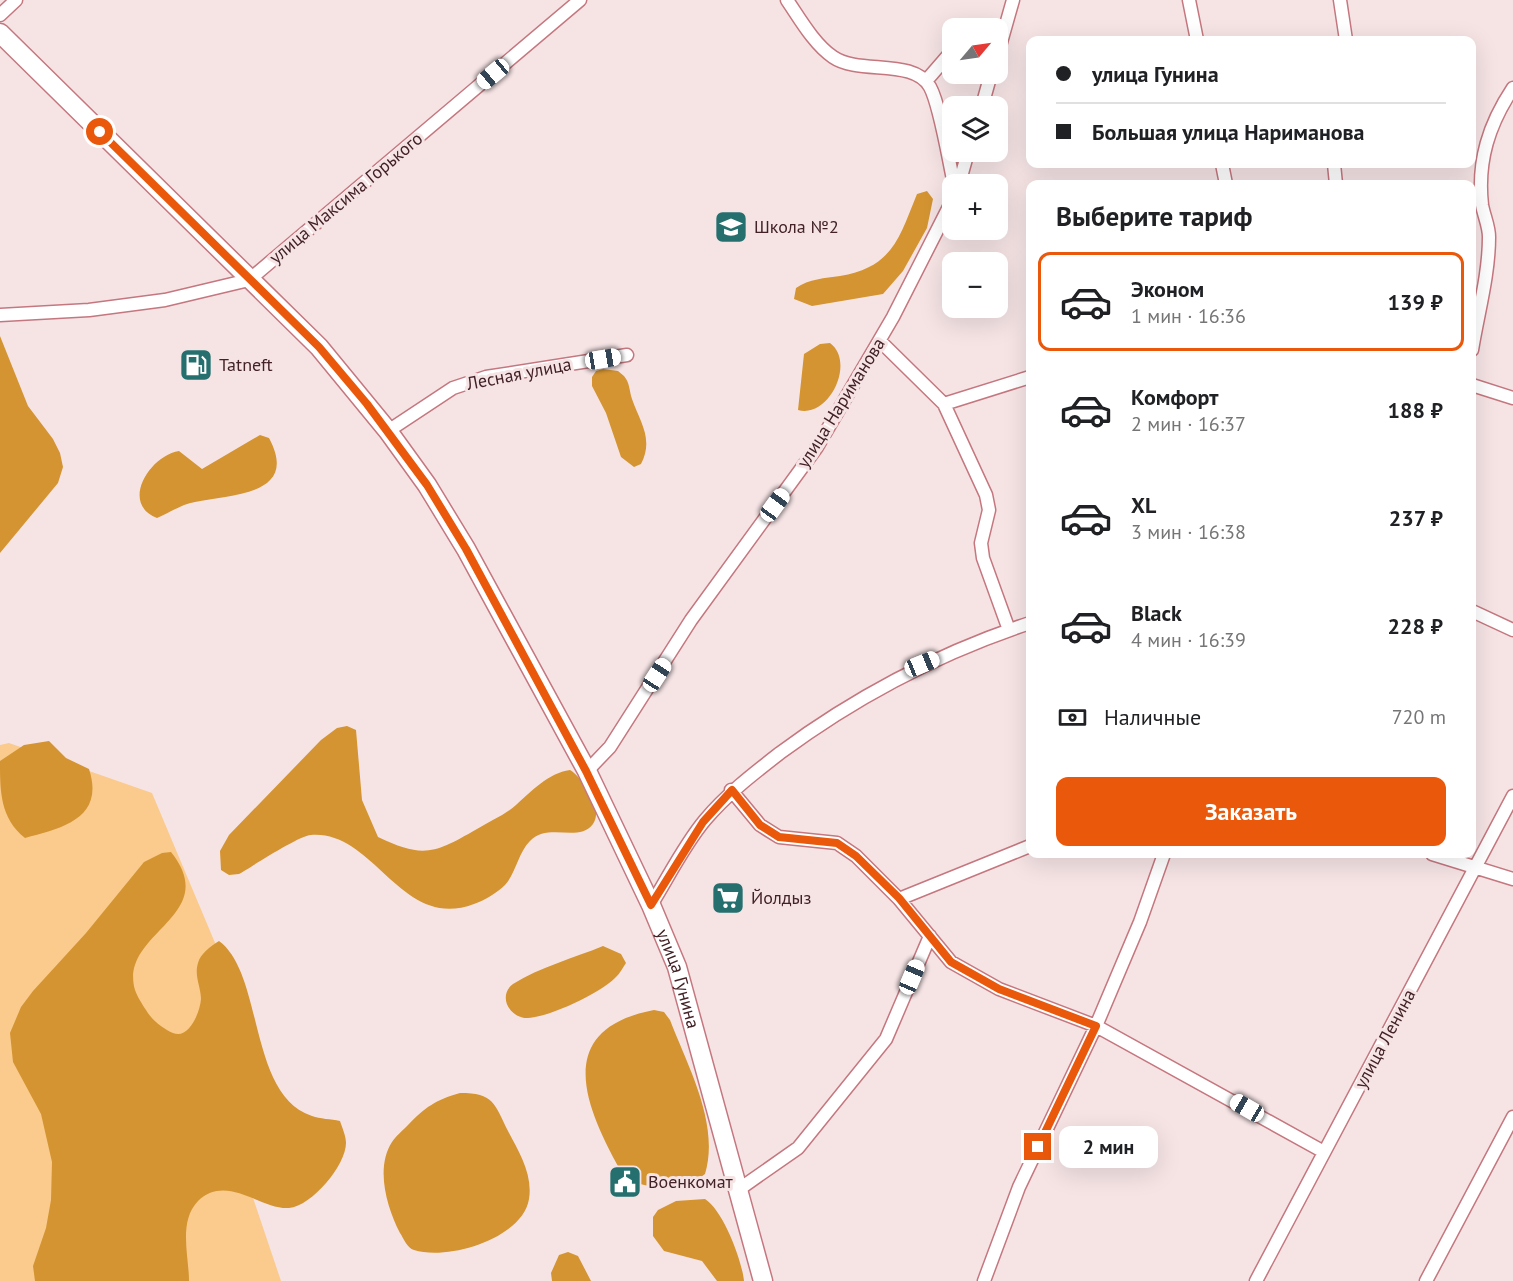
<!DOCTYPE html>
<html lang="ru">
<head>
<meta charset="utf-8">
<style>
	:root { --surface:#fff; --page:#f2f2f2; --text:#202124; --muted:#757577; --line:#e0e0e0; --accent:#ea580c }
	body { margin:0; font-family:"PT Sans",sans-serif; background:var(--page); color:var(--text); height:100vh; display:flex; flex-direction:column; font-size:22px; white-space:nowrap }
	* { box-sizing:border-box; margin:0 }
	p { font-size:20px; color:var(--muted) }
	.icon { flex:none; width:33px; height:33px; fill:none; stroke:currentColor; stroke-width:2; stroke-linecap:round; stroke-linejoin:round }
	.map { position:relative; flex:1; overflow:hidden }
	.panel { position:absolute; left:1026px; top:180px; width:450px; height:678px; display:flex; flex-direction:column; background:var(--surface); border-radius:12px; box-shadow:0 6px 24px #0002 }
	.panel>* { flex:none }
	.guide { position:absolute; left:1026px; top:36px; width:450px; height:132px; border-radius:12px; box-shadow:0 6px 24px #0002; display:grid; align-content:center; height:132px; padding:0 30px; background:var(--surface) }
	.needle { width:39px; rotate:61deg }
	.buttons { position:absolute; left:942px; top:18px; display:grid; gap:12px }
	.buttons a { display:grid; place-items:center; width:66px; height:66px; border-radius:12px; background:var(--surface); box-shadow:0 6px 24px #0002; font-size:30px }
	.end { position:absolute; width:27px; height:27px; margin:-14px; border:8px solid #ea580c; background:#fff; box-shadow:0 0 0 3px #fff }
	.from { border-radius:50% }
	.bubble { position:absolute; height:42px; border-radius:12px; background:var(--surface); box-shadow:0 6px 24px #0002; font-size:20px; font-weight:800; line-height:42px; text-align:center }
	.car { position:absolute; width:18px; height:36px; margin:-18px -9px; border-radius:8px; box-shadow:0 0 4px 2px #0007; background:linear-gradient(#fff 24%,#345 0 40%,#fff 0 76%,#345 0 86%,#fff 0) }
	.guide b { display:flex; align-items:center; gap:21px; height:57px; font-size:22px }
	.guide b+b { border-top:2px solid var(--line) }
	.guide i { width:15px; height:15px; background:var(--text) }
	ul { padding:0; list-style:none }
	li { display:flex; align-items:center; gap:18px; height:99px; margin:0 12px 9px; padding:0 18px; border:3px solid transparent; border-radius:12px }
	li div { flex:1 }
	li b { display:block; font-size:22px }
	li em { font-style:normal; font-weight:800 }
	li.on { border-color:var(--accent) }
	li>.icon { width:54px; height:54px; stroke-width:1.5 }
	h2 { padding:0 30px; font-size:27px; line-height:72px }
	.pay { display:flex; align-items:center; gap:15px; height:66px; padding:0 30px; font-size:22px }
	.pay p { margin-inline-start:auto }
	.primary-button { display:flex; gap:12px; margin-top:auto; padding:12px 30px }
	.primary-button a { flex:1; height:69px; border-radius:12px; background:var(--accent); color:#fff; font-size:24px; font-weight:800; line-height:69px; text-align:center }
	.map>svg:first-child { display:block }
</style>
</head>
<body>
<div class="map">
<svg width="1513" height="1281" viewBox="0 0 1513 1281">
	<rect width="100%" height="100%" fill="#f6e4e5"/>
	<!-- green -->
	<path fill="#facb8d" d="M 9,743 L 152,793 L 221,957 L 245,1174 L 281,1281 L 0,1281 L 0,745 Z"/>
	<!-- forest -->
	<path fill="#d49431" d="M 927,191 L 933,199 L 927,228 L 903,271 L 883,294 L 812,306 L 794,299 L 796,288 C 809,279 825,278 840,276 C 893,267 899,238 917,194 Z
		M 0,336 L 28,406 L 53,439 L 60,453 L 63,467 L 58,483 L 0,553 Z
		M 830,343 C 856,362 829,419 798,410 L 804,354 L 820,344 Z
		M 603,369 L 618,371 L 624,376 C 630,383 629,390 632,399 C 640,422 654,439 641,464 L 634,467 L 621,457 L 606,413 L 592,386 L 592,377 L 596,371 Z
		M 260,435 L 269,438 C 300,496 231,494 195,502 C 182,504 169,513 157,518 C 120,504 149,456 179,451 L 202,469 Z
		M 347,726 L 356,730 L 362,800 L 378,837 C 424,859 435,853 477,829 C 490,821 505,815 516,805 C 532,791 548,773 570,770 C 583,778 604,808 593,824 C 579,843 548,822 530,841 C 518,853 516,873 505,885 C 498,892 484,901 474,904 C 401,932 375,830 311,835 C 298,836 253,866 239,874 L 229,875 L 221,870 L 220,851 L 229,835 L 321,740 L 337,728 Z
		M 49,741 L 66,758 L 89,769 C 105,818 63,828 25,838 C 0,818 0,791 0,761 L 24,745 Z
		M 171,852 C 223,917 118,932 135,990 C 137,996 142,1004 146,1010 C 151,1019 163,1029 173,1033 C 189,1040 200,1012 201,999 C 201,987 194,976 198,963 C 200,954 211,946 219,941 C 264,974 248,1095 312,1116 C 320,1119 331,1119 340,1121 C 342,1127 346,1136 346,1143 C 346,1165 312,1206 289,1208 C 261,1210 227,1173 198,1201 C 178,1222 189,1256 189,1281 L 35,1281 L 33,1266 L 46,1228 L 51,1200 L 52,1162 L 41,1114 L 13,1062 L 10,1033 L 21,1007 L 33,991 L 86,933 L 144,862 L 162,853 Z
		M 603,946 L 621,954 L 626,963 C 623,967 620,974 615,978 C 600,993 550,1017 528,1018 C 510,1019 497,996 513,984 C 540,967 574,958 603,946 Z
		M 654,1010 L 664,1012 L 670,1020 C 688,1067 720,1124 705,1174 C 686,1190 642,1192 623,1175 C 587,1111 549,1030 654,1010 Z
		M 460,1093 C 494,1093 494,1103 508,1131 C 519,1152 533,1174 529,1199 C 523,1238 448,1261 414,1250 C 407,1248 404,1239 400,1233 C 387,1208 375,1168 392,1142 C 396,1136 403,1130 408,1125 C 424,1108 437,1099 460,1093 Z
		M 705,1199 C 723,1210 742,1260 744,1281 L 717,1281 L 702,1261 L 664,1251 L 653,1236 L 653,1217 L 658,1210 L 676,1201 Z
		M 568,1252 L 578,1256 L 591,1281 L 552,1281 L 551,1273 L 559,1255 Z"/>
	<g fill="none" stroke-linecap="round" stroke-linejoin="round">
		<!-- street casing -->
		<g stroke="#c5777f" stroke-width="15">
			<path id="street" d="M 787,0 C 800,19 814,44 833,57 C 859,75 914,58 930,87 C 940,105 949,162 954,184
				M 1189,0 L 1197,40
				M 1340,0 L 1346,40
				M 0,15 L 16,0
				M 998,53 L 1013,0
				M 926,81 L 952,51
				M 982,106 L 991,74
				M 1222,164 L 1226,184
				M 1334,164 L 1336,184
				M 959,184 L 968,152
				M 0,315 L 89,310 L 165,300 L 249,280 L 580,0
				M 880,341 L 944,404 L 986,495 L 989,510 L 981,543 L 983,558 L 1009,630
				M 1472,350 C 1478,313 1489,275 1489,237 C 1489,226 1484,216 1482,205 C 1477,161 1489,124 1513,88
				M 1472,385 L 1513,398
				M 944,404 L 1030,377
				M 388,431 L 453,388 L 486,377 L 627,355
				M 1472,611 L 1513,630
				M 587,771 L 610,747 L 691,620 L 817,447 L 893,317 L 952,201
				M 731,790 L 760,825 L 779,837 L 837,843 L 856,856 L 899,899 L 951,962 L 999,989 L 1096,1026 L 1324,1152
				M 1432,854 L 1513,879
				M 899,899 L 1030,846
				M 651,905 C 668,878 684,845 705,820 C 727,794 753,774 780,753 C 857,696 939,653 1030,623
				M 738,1190 L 798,1148 L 886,1039 L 930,936
				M 984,1281 L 1019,1187 L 1096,1026 L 1140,922 L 1164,854
				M 1256,1281 L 1513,796
				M 1426,1281 L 1513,1117"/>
		</g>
		<!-- secondary casing -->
		<g stroke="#c5777f" stroke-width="21">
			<g id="secondary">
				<path id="s1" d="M 0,33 L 319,347 L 388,431 L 427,485 L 466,549 L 587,771 L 651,905 L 677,967 L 763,1281"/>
			</g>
		</g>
		<!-- street -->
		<use href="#street" stroke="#fff" stroke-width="12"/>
		<!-- secondary -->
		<use href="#secondary" stroke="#fff" stroke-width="18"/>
	</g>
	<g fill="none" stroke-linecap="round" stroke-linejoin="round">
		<!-- route -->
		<path stroke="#ea580c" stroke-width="8" d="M 100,132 L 319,347 L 367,404 L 427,485 L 466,549 L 586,771 L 651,905 L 703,822 L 732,790 L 760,825 L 779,837 L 837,843 L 856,856 L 899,898 L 951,962 L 999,989 L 1096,1026 L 1038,1147"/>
	</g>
	<!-- icons -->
	<defs>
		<g id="school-square" transform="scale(1.725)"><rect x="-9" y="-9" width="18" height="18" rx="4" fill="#25706f" stroke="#f6e4e5"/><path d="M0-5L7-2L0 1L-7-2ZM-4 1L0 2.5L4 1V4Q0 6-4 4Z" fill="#fff"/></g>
		<g id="fuel-square" transform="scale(1.725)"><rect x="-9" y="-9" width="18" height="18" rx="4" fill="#25706f" stroke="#f6e4e5"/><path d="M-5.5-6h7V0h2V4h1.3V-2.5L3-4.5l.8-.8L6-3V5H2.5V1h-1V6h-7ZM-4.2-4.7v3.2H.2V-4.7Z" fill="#fff"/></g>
		<g id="supermarket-square" transform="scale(1.725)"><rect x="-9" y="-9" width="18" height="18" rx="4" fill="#25706f" stroke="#f6e4e5"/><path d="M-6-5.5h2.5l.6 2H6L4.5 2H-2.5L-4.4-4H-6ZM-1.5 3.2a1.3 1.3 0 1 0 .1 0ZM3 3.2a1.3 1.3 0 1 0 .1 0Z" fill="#fff"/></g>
		<g id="civic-square" transform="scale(1.725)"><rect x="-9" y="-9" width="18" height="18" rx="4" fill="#25706f" stroke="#f6e4e5"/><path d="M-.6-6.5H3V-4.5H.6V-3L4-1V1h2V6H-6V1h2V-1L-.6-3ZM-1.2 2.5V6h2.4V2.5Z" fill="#fff"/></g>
	</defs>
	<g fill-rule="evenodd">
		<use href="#school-square" x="731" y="227"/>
		<use href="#fuel-square" x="196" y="365"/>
		<use href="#supermarket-square" x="728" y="898"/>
		<use href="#civic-square" x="625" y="1182"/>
	</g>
	<g text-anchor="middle" stroke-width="6" stroke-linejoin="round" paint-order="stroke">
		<!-- street labels -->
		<g font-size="18" fill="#422226" stroke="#f6e4e5">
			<text transform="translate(346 198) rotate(-40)" y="6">улица Максима Горького</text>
			<text transform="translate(519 374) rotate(-11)" y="6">Лесная улица</text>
			<text transform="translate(841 403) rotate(-58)" y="6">улица Нариманова</text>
			<text dy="6" stroke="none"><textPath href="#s1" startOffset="1178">улица Гунина</textPath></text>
			<text transform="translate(1385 1039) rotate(-62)" y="6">улица Ленина</text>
		</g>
		<!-- poi labels -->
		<g font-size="18" fill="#422226" stroke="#f6e4e5" text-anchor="start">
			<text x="754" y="233">Школа №2</text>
			<text x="219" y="371">Tatneft</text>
			<text x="751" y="904">Йолдыз</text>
			<text x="648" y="1188">Военкомат</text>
		</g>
	</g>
</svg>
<div class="buttons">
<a><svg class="needle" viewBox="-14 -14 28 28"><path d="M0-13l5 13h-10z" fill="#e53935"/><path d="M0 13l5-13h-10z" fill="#757577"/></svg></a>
<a><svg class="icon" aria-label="layers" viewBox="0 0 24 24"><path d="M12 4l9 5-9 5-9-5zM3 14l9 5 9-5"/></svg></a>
<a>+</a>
<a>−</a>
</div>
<i class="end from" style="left:100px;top:132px"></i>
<i class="end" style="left:1038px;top:1147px"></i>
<div class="bubble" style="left:1059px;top:1126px;width:99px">2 мин</div>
<i class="car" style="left:493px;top:74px;rotate:230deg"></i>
<i class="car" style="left:603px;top:359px;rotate:81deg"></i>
<i class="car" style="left:775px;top:505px;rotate:36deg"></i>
<i class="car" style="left:922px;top:664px;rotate:68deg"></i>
<i class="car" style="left:657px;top:675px;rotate:33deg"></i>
<i class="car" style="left:912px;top:977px;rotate:23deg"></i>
<i class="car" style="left:1247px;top:1108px;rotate:300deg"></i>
<div class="guide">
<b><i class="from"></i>улица Гунина</b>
<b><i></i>Большая улица Нариманова</b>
</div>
<section class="panel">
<h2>Выберите тариф</h2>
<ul>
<li class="on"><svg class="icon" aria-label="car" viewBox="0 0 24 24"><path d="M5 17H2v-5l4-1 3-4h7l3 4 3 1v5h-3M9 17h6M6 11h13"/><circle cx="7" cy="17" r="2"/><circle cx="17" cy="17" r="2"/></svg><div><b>Эконом</b><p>1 мин · 16:36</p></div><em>139 ₽</em></li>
<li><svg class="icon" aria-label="car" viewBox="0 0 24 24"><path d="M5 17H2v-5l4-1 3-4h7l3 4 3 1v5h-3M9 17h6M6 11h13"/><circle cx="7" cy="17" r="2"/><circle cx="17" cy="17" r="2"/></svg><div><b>Комфорт</b><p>2 мин · 16:37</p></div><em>188 ₽</em></li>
<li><svg class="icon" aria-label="car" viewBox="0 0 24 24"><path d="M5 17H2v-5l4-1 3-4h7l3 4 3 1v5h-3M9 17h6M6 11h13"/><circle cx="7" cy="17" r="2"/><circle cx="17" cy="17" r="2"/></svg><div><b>XL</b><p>3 мин · 16:38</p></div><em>237 ₽</em></li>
<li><svg class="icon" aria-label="car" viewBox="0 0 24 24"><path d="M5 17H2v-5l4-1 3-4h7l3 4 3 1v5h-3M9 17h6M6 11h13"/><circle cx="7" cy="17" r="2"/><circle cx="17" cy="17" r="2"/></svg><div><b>Black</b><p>4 мин · 16:39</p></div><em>228 ₽</em></li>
</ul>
<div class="pay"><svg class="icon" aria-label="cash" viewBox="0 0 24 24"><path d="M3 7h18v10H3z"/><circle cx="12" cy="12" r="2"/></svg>Наличные<p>720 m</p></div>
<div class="primary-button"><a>Заказать</a></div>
</section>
</div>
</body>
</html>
